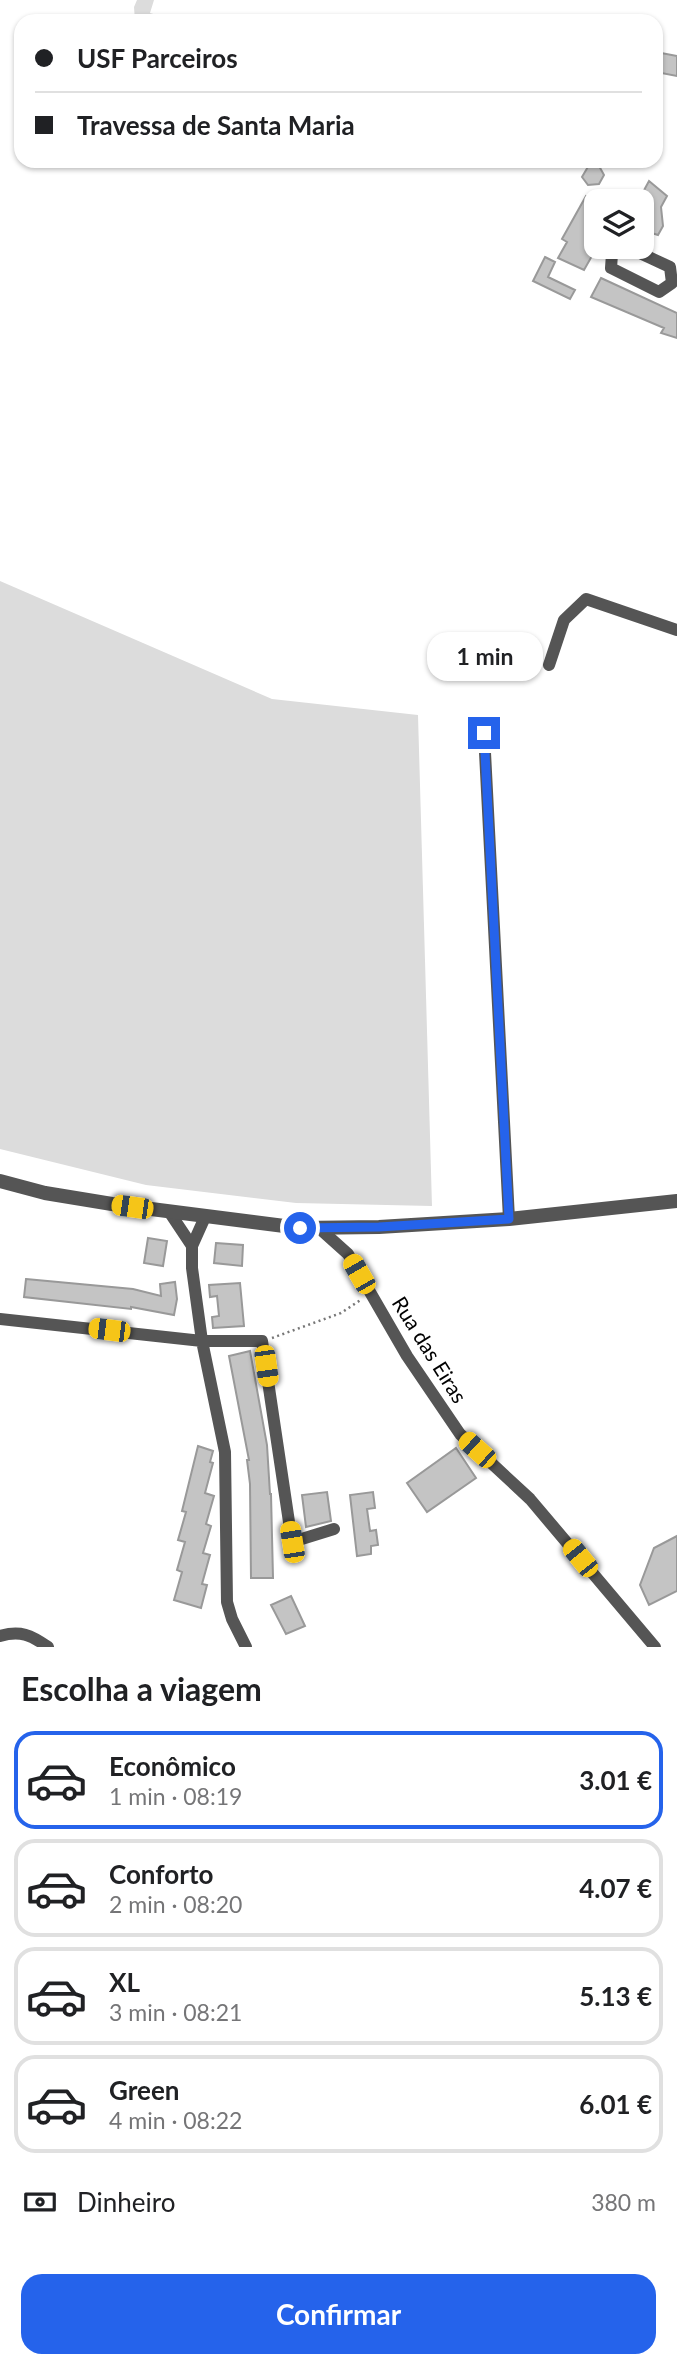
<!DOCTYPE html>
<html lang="pt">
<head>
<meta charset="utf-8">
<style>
	:root { --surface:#fff; --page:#f2f2f2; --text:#202124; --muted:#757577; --line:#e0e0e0; --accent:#2563eb }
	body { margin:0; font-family:Lato,sans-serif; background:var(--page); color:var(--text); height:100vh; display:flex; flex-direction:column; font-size:26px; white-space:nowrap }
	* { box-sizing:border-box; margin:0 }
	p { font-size:23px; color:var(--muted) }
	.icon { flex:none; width:38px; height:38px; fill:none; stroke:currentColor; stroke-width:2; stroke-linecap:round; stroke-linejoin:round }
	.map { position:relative; height:1647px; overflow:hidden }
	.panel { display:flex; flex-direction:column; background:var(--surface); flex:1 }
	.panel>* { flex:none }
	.guide { position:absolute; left:14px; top:14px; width:649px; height:154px; border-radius:21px; box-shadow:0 2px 5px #0004; display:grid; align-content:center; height:154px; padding:0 21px; background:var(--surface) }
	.fabs { position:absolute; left:584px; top:189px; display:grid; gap:14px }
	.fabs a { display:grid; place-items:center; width:70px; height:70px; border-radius:14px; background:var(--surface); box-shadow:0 2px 5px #0004; font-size:35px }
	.end { position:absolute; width:32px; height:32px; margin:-16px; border:9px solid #2563eb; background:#fff; box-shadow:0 0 0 4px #fff }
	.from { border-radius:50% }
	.bubble { position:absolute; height:49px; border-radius:21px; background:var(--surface); box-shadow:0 2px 5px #0004; font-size:23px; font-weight:700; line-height:49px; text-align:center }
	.car { position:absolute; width:21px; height:42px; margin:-21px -10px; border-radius:9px; box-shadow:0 0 5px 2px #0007; background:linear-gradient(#f5c518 24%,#345 0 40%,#f5c518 0 76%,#345 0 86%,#f5c518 0) }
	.guide b { display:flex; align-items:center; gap:24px; height:66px; font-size:26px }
	.guide b+b { border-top:2px solid var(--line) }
	.guide i { width:18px; height:18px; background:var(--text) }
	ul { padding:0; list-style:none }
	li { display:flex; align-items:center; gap:21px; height:98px; margin:0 14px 10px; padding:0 7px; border:4px solid var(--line); border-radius:21px }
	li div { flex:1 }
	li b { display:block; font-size:26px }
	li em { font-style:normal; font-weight:700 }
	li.selected { border-color:var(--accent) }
	li>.icon { width:63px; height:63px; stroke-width:1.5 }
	h2 { padding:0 21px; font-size:32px; line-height:84px }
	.pay { display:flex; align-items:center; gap:18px; height:77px; padding:0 21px; font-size:26px }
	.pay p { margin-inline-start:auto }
	.cta { display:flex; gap:14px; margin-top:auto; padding:14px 21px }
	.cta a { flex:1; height:80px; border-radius:21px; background:var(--accent); color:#fff; font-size:28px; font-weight:700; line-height:80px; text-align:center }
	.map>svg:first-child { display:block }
</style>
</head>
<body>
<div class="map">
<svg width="677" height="1647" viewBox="0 0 677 1647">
	<rect width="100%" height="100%" fill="#fff"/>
	<!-- green -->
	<path fill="#dcdcdc" d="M 137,0 L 154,0 L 150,13 L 160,16 L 158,21 L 135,21 L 134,7 Z
		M 0,581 L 272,699 L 418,715 L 432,1206 L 296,1203 L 146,1185 L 0,1149 Z"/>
	<!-- building -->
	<path fill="#c4c4c4" stroke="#999" stroke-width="2" d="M 656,52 L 677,56 L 677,76 L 656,72 Z
		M 589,165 L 599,166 L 604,175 L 599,184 L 588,185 L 582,177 Z
		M 649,181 L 667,196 L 661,207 L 663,226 L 658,235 L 642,230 L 642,209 L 648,196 L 642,194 Z
		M 586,196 L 597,200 L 597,247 L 584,270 L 558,258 L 567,242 L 562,239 Z
		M 545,257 L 555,262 L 548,277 L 575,290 L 570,299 L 533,281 Z
		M 601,278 L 677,313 L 677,338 L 661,333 L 664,328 L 591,297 Z
		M 148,1238 L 167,1241 L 163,1266 L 144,1263 Z
		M 216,1243 L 243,1245 L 242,1266 L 214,1263 Z
		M 26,1279 L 133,1289 L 161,1296 L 160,1284 L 175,1282 L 177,1299 L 174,1315 L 131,1307 L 131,1309 L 24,1297 Z
		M 240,1283 L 244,1326 L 213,1328 L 212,1317 L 219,1316 L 217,1296 L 210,1297 L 209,1285 Z
		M 250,1351 L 267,1445 L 270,1494 L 271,1494 L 273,1578 L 251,1578 L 250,1484 L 247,1460 L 249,1460 L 229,1356 Z
		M 198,1446 L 213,1451 L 210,1462 L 213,1463 L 205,1493 L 214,1496 L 206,1524 L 211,1526 L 203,1553 L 210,1555 L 202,1584 L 207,1585 L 201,1608 L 174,1600 L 182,1572 L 177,1570 L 185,1542 L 178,1540 L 186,1512 L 182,1511 Z
		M 456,1448 L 476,1478 L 427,1512 L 407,1483 Z
		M 327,1492 L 331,1521 L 306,1527 L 302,1495 Z
		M 373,1492 L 375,1508 L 367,1509 L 370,1531 L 376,1530 L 378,1545 L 371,1546 L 371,1554 L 357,1556 L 350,1495 Z
		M 677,1536 L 677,1591 L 649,1605 L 640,1585 L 654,1548 Z
		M 291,1596 L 305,1626 L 286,1634 L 271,1605 Z"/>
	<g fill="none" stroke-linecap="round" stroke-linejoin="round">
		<!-- path -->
		<path stroke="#777" stroke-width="2.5" stroke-dasharray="2 3.5" stroke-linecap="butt" d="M 272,1338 L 341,1313 L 362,1299"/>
		<!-- minor -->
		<path stroke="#555" stroke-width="12" d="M 619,247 L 612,254 L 611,268 L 659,292 L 672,283
			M 627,247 L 670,267 L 672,283
			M 549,665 L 564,620 L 586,599 L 677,630
			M 484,733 L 509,1219
			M 170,1213 L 192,1246
			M 205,1217 L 192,1246 L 192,1268 L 202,1341 L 225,1452 L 227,1602 L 232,1619 L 246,1647
			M 319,1228 L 348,1254 L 407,1356 L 460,1434 L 530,1499 L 655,1647
			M 0,1319 L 202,1341 L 262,1341 L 292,1542 L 334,1529
			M 0,1636 C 20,1630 31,1635 48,1647"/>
		<!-- tertiary -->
		<path stroke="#555" stroke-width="14" d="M 0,1181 L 45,1193 L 112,1204 L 300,1228 L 379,1227 L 509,1219 L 677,1201"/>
	</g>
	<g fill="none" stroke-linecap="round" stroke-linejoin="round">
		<!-- route -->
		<path stroke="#2563eb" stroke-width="9" d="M 300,1228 L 379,1227 L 509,1219 L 484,733"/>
	</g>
	<g text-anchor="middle" stroke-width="6" stroke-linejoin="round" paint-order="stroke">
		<!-- street labels -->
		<g font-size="21" fill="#000" stroke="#fff">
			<text transform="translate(429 1350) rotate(58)" y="7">Rua das Eiras</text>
		</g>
	</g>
</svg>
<div class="fabs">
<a><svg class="icon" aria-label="layers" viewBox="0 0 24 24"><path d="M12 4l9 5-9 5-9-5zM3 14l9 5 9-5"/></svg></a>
</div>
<i class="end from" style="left:300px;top:1228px"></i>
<i class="end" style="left:484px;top:733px"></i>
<div class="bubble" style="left:427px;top:632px;width:116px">1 min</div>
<i class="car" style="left:132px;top:1207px;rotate:278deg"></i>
<i class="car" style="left:359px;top:1274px;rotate:330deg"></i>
<i class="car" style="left:109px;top:1330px;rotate:277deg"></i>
<i class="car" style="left:266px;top:1366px;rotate:172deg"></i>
<i class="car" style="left:477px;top:1450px;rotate:312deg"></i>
<i class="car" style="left:292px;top:1542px;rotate:351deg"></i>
<i class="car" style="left:580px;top:1558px;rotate:321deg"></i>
<div class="guide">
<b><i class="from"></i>USF Parceiros</b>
<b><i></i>Travessa de Santa Maria</b>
</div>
</div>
<section class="panel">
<h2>Escolha a viagem</h2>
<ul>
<li class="selected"><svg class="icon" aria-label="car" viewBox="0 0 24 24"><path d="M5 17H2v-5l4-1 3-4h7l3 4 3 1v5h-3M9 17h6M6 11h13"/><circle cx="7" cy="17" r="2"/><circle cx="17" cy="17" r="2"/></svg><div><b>Econômico</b><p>1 min · 08:19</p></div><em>3.01 €</em></li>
<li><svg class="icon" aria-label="car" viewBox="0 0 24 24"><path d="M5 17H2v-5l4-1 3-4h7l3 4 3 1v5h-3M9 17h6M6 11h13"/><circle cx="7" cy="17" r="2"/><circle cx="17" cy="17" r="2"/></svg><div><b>Conforto</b><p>2 min · 08:20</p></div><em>4.07 €</em></li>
<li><svg class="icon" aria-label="car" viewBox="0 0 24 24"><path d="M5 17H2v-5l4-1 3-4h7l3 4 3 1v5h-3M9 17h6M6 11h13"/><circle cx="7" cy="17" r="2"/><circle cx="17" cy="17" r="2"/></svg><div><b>XL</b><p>3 min · 08:21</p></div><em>5.13 €</em></li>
<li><svg class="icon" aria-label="car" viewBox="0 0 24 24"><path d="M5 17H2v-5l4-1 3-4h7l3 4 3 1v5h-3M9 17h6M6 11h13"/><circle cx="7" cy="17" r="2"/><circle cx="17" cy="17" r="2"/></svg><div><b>Green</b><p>4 min · 08:22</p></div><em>6.01 €</em></li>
</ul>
<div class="pay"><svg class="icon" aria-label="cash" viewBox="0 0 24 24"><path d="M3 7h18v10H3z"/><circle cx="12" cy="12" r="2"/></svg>Dinheiro<p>380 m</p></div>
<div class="cta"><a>Confirmar</a></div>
</section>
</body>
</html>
